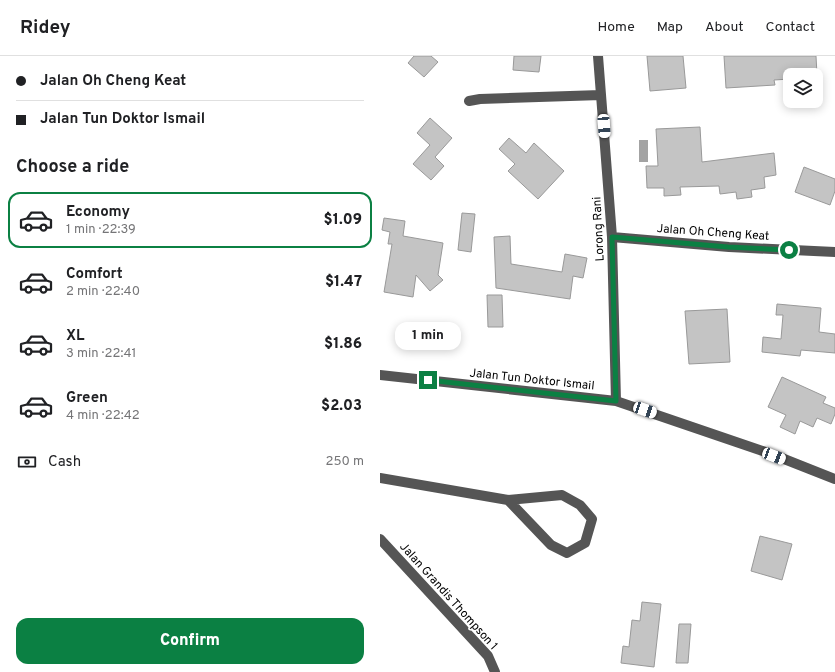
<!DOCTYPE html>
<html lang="en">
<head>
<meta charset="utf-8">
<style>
	:root { --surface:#fff; --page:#f6f6f6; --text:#202124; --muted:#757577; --line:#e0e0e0; --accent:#0b8043 }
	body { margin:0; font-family:Overpass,sans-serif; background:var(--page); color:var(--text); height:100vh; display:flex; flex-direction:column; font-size:15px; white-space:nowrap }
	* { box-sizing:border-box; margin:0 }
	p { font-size:13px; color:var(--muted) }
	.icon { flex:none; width:22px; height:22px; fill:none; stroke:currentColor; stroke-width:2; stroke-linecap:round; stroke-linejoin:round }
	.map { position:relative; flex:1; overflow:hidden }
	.panel { display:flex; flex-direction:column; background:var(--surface); width:380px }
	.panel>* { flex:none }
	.top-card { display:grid; align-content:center; height:88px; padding:0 16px; background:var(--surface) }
	.tools { position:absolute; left:403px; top:12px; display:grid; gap:8px }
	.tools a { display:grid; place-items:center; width:40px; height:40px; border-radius:8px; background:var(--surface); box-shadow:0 2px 10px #0003; font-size:20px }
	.end { position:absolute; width:18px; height:18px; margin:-9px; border:5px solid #0b8043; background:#fff; box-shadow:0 0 0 2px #fff }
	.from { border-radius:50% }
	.bubble { position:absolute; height:28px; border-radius:12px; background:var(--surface); box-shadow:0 2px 10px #0003; font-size:13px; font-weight:800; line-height:28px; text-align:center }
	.car { position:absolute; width:12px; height:24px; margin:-12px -6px; border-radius:5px; box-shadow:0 0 3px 1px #0007; background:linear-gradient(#fff 24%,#345 0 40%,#fff 0 76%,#345 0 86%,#fff 0) }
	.top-card b { display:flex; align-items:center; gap:14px; height:38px; font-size:15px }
	.top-card b+b { border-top:1px solid var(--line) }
	.top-card i { width:10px; height:10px; background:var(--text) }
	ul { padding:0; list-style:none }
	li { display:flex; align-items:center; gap:12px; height:56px; margin:0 8px 6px; padding:0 8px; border:2px solid transparent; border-radius:12px }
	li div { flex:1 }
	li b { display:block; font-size:15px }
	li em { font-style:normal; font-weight:800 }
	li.on { border-color:var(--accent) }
	li>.icon { width:36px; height:36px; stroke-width:1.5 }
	h2 { padding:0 16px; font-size:18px; line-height:48px }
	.pay { display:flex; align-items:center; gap:10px; height:44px; padding:0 16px; font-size:15px }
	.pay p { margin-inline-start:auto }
	.button { display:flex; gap:8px; margin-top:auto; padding:8px 16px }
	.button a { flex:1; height:46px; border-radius:12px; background:var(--accent); color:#fff; font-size:16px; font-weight:800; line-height:46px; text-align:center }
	header { display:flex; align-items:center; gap:24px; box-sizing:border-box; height:56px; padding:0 20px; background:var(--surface); border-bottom:1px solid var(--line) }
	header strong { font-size:19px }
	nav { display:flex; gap:22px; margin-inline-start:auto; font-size:14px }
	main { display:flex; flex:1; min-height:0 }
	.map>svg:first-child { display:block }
</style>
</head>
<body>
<header>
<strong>Ridey</strong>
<nav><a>Home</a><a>Map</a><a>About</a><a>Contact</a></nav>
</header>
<main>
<section class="panel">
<div class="top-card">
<b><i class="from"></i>Jalan Oh Cheng Keat</b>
<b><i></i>Jalan Tun Doktor Ismail</b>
</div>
<h2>Choose a ride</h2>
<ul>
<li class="on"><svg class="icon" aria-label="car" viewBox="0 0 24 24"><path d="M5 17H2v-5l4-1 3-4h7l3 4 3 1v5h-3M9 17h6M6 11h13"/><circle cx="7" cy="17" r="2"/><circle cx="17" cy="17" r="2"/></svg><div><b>Economy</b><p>1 min · 22:39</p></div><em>$1.09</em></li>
<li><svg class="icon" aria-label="car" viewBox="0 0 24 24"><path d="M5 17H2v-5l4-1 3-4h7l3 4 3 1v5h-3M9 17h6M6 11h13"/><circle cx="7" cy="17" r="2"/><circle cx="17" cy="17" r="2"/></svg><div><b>Comfort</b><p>2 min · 22:40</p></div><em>$1.47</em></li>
<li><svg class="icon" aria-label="car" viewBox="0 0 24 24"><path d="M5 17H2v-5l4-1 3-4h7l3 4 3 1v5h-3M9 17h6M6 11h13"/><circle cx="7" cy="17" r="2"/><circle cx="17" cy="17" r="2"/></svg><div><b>XL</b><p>3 min · 22:41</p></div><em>$1.86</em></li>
<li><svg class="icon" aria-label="car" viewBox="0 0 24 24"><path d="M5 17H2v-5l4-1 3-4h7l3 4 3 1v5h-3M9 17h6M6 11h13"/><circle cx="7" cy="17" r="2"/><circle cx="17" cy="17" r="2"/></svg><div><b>Green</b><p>4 min · 22:42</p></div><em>$2.03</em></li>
</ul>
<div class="pay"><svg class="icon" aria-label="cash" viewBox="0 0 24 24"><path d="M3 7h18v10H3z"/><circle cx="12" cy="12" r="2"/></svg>Cash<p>250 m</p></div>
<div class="button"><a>Confirm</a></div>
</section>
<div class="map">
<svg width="455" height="616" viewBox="0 0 455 616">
	<rect width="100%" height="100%" fill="#fff"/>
	<!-- water -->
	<path fill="#a3a3a3" d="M 259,84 L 268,84 L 268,106 L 259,106 Z"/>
	<!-- building -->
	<path fill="#c4c4c4" stroke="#999" d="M 34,0 L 51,0 L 58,6 L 44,21 L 28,7 Z
		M 134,0 L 161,0 L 159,16 L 133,14 Z
		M 267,0 L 303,0 L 306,32 L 270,35 Z
		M 344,0 L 436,0 L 437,19 L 410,19 L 410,23 L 394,24 L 395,29 L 346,32 Z
		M 50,62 L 72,82 L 55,101 L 64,110 L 51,124 L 33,108 L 50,89 L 37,77 Z
		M 320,71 L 322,106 L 394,97 L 396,119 L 384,121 L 385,132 L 371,134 L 372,141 L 357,143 L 356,136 L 340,138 L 339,130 L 300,131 L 301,139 L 284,140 L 284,132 L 267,132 L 266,110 L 278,110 L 276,73 Z
		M 129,82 L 146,97 L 154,87 L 184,115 L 158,143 L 128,115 L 135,108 L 119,93 Z
		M 424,111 L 455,123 L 455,135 L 450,149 L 415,136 Z
		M 82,157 L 95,158 L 91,196 L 78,194 Z
		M 4,162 L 25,165 L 23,180 L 63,187 L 58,219 L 63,224 L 50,235 L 36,219 L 33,241 L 4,236 L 12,188 L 8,188 L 10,176 L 2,174 Z
		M 130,180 L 131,208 L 182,216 L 185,198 L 207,202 L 203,222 L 193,220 L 190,243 L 116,232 L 114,181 Z
		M 107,239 L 122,239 L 123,271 L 108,271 Z
		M 397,248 L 441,252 L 439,276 L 455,278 L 455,297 L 421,294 L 420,300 L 382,296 L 383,281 L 401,283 L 403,259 L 396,259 Z
		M 347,253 L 350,306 L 309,308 L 305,255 Z
		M 402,321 L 446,341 L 443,347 L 455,352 L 455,358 L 451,368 L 437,362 L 433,371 L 420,365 L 415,378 L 400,371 L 406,359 L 388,351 Z
		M 380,480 L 412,488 L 402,524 L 371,515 Z
		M 262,546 L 281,548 L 274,611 L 241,607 L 243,590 L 249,591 L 252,564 L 260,565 Z
		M 299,568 L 311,568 L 308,607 L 296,607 Z"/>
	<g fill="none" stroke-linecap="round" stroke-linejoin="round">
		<!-- minor -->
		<path stroke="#555" stroke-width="10" d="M 218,0 L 232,181 L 236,345
			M 89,45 L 100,43 L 221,39
			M 232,181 L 349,191 L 455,196
			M 0,319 L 236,345 L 394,399 L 455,423
			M 0,422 L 128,444 L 182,439 L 200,449 L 212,463 L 205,487 L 187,497 L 171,489 L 128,444
			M 0,483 L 108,600 L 115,616"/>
	</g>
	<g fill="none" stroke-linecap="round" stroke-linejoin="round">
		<!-- route -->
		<path stroke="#0b8043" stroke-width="5" d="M 48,324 L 236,345 L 232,181 L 348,191 L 409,194"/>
	</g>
	<g text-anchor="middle" stroke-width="3" stroke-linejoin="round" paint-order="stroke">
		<!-- street labels -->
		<g font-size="12" fill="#000" stroke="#fff">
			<text transform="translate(218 173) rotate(-93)" y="4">Lorong Rani</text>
			<text transform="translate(333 176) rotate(4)" y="4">Jalan Oh Cheng Keat</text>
			<text transform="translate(152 323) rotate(6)" y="4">Jalan Tun Doktor Ismail</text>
			<text transform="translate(69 540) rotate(48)" y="4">Jalan Grandis Thompson 1</text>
		</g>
	</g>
</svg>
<div class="tools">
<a><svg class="icon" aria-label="layers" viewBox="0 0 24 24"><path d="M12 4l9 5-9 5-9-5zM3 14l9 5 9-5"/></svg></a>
</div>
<i class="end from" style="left:409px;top:194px"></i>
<i class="end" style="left:48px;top:324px"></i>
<div class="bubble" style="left:15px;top:266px;width:66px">1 min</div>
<i class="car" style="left:224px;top:70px;rotate:176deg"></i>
<i class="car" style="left:265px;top:354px;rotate:109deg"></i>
<i class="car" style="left:394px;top:400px;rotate:111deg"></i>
</div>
</main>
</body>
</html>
